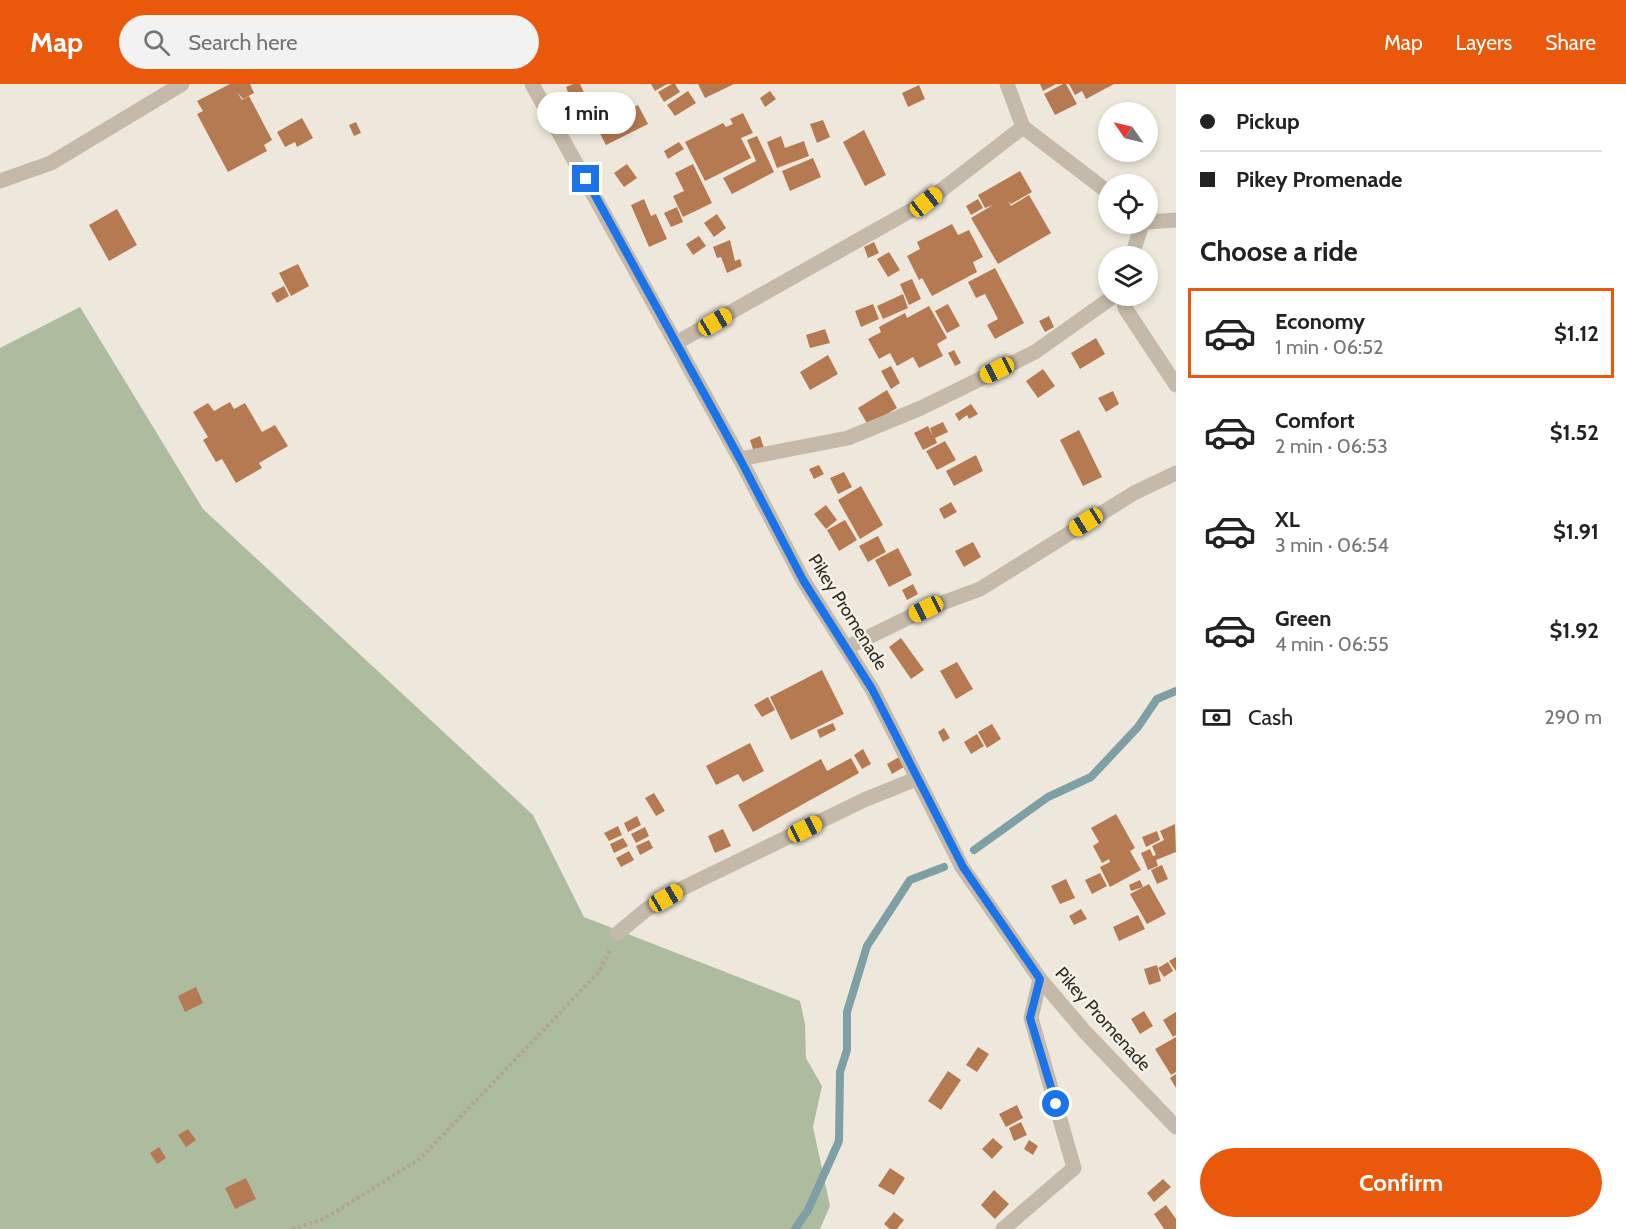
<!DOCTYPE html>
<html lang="en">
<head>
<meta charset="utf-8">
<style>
	:root { --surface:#fff; --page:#f2f2f2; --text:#222; --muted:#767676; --line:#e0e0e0; --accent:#ea580c }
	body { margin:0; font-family:Cabin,sans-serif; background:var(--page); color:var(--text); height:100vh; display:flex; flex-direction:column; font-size:22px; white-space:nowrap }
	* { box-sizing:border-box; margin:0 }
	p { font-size:20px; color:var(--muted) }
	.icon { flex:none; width:33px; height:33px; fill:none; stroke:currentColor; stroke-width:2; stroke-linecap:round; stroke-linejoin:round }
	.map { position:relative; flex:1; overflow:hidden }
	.drawer { display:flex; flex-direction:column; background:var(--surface); width:450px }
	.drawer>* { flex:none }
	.guide { display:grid; align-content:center; height:132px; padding:0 24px; background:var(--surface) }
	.needle { width:39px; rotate:304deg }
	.tools { position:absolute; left:1098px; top:18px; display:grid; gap:12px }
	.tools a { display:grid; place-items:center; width:60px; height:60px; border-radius:50%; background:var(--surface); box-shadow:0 3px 9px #0003; font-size:30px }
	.end { position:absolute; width:27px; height:27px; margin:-14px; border:8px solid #1a73e8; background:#fff; box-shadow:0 0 0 3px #fff }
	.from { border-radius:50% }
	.bubble { position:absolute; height:42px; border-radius:21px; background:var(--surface); box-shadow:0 3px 9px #0003; font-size:20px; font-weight:700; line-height:42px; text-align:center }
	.car { position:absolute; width:18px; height:36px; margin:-18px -9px; border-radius:8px; box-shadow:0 0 4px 2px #0007; background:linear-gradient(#f5c518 24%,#345 0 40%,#f5c518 0 76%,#345 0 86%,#f5c518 0) }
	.guide b { display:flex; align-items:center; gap:21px; height:57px; font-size:22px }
	.guide b+b { border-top:2px solid var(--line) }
	.guide i { width:15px; height:15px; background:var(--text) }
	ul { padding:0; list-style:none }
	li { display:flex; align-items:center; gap:18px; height:90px; margin:0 12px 9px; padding:0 12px; border:3px solid transparent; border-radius:0px }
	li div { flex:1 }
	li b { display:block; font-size:22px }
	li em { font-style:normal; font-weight:700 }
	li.current { border-color:var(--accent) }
	li>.icon { width:54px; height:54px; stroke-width:1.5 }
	h2 { padding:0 24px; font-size:27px; line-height:72px }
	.pay { display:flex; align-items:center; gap:15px; height:66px; padding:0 24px; font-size:22px }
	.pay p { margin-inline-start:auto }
	.action { display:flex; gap:12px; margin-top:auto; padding:12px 24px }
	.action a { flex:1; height:69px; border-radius:36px; background:var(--accent); color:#fff; font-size:24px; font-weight:700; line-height:69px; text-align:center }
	header { display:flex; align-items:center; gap:36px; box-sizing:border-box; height:84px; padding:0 30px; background:var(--accent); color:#fff }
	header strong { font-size:28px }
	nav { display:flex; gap:33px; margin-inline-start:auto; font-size:21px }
	.search { width:420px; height:54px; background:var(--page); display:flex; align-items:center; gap:15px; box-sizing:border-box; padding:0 21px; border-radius:33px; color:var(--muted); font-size:22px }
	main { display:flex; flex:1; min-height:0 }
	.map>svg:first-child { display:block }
</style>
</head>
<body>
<header>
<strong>Map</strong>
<div class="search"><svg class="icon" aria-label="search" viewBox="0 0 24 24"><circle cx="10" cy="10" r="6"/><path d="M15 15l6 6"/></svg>Search here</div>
<nav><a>Map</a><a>Layers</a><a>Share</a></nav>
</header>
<main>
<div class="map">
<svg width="1176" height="1145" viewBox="0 0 1176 1145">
	<rect width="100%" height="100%" fill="#eee8dc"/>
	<!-- green -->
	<path fill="#adbb9e" d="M 80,223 L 203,425 L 533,731 L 584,833 L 800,917 L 805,940 L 806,974 L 822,1002 L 813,1043 L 830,1122 L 820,1145 L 0,1145 L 0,264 Z"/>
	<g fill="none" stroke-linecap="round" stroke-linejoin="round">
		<!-- stream -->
		<path stroke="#7f9fa7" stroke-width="8" d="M 974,766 L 1048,713 L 1091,693 L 1138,643 L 1157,615 L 1176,607
			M 795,1145 L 808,1126 L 839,1057 L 840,988 L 847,966 L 847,928 L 867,862 L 910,796 L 944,783"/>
	</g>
	<!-- building -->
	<path fill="#b67a52" d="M 230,0 L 250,0 L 254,9 L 243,15 L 237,8 L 242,16 L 249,12 L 272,56 L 264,61 L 267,67 L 228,88 L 197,30 L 203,27 L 197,17 Z
		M 573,0 L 580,0 L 586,13 L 572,19 L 566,3 Z
		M 651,0 L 667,0 L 655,7 Z
		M 672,0 L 675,0 L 680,8 L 664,18 L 658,8 Z
		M 698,0 L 734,0 L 705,14 Z
		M 1040,0 L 1056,0 L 1043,7 Z
		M 1063,0 L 1066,0 L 1077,20 L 1055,31 L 1044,10 Z
		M 1069,0 L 1114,0 L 1086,15 L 1082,7 L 1075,11 Z
		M 919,1 L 925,15 L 908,23 L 902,9 Z
		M 688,7 L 696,19 L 675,32 L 667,21 Z
		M 770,7 L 776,15 L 765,23 L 760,14 Z
		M 638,21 L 648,40 L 606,61 L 596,42 Z
		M 743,29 L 753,49 L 741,54 L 751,74 L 705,97 L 685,58 L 723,39 L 726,43 L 733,40 L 730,35 Z
		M 302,34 L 313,54 L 297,63 L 295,58 L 285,63 L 277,48 Z
		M 823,36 L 830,53 L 817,59 L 810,40 Z
		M 356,38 L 361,49 L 354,52 L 349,41 Z
		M 864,46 L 886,91 L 865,102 L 843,58 Z
		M 757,52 L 774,88 L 732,110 L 723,94 L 756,77 L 747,56 Z
		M 781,52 L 785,64 L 804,57 L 809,72 L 777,84 L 767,58 Z
		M 679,58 L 684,65 L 668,75 L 664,67 Z
		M 813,74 L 821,93 L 790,107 L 782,87 Z
		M 627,80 L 637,94 L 624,103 L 614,89 Z
		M 693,80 L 712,119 L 683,133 L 673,112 L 684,107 L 675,89 Z
		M 1020,87 L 1032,108 L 1011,120 L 1008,117 L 1011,122 L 1029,111 L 1051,149 L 998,180 L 971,134 L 993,121 L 985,124 L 978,111 Z
		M 644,115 L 651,132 L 656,130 L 667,155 L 649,163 L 631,121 Z
		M 978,115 L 983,124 L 971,131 L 966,122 Z
		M 677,123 L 683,138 L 671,143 L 664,129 Z
		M 117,125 L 137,161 L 109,177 L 89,141 Z
		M 717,130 L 726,144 L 714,153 L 704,139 Z
		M 952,140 L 958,151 L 969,146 L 983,173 L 973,178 L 977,188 L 932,212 L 922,194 L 919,196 L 907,172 L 920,165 L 917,158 Z
		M 699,152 L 706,162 L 693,171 L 686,160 Z
		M 730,156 L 735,177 L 740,175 L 742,182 L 727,189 L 721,173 L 717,174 L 713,163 Z
		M 874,158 L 879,169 L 868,174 L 864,163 Z
		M 889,168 L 900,186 L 888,193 L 877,175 Z
		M 298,180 L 309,202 L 291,212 L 279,189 Z
		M 995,184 L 1024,239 L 995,255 L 987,241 L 998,235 L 985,210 L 976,214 L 968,198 Z
		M 912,195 L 921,215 L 909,221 L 900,200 Z
		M 284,202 L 289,212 L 277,219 L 271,209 Z
		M 903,210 L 908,224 L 883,235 L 877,222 Z
		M 873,220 L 879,235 L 861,243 L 855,227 Z
		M 948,220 L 960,242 L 947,249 L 935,227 Z
		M 929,222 L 947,254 L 937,260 L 943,272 L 919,284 L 913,273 L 897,282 L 890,269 L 879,275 L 868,255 L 881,248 L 879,243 L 905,229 L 907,234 Z
		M 1049,232 L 1054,243 L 1045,248 L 1039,237 Z
		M 825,245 L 830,259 L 810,264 L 806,251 Z
		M 1096,254 L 1105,270 L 1080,285 L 1071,269 Z
		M 954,266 L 961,279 L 955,282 L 948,269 Z
		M 828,271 L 838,290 L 810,306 L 800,288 Z
		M 891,282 L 900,299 L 891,305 L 881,287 Z
		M 1043,285 L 1055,302 L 1038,314 L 1026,297 Z
		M 887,306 L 897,324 L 868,341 L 858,324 Z
		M 1113,307 L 1119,320 L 1106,328 L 1098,314 Z
		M 230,318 L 234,325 L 245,319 L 262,348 L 275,341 L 288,362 L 259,379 L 262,384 L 236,399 L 222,375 L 216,378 L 203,356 L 208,353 L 193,328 L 208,319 L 214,327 Z
		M 971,320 L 978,330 L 969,335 L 967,331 L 959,337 L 955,330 Z
		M 943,338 L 948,348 L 935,354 L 937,359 L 923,366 L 914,349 L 928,342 L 933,352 L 930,344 Z
		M 1079,346 L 1102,393 L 1083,402 L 1060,356 Z
		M 760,352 L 765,367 L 755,371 L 750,356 Z
		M 945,357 L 956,376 L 937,386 L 926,367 Z
		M 976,371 L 983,387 L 954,402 L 946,387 Z
		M 819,381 L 824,390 L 814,395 L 809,385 Z
		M 844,388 L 852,403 L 838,410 L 830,394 Z
		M 861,402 L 883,441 L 860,455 L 838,416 Z
		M 951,418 L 957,428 L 944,435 L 939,425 Z
		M 826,421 L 837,436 L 826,445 L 814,430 Z
		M 845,436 L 857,456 L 839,467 L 827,446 Z
		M 878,452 L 886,468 L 868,478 L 859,462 Z
		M 973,458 L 981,473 L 964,483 L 955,467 Z
		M 898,464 L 912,491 L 889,503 L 875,476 Z
		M 913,500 L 918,510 L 907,516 L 902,506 Z
		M 901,554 L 924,586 L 911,595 L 889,563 Z
		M 957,578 L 973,605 L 956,615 L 940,587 Z
		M 822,586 L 844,630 L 791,656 L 770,613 Z
		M 768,613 L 775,626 L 762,633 L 754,621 Z
		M 833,639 L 836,646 L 820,654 L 817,646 Z
		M 992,640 L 1001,655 L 987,664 L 978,648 Z
		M 944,644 L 950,654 L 943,658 L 938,648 Z
		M 977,650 L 984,662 L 971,670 L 964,658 Z
		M 750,659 L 764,687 L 743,698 L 738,690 L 716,701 L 706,682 Z
		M 863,665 L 871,680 L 862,685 L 854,671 Z
		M 899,673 L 904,683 L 892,690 L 887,680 Z
		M 851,674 L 859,689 L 753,748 L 738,721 L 821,675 L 827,687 Z
		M 654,709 L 665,727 L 656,732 L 645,714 Z
		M 1116,730 L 1135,764 L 1130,767 L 1141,786 L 1110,803 L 1100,783 L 1110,778 L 1109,775 L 1102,779 L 1093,762 L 1099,758 L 1091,744 Z
		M 637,732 L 641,741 L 628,748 L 624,739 Z
		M 1175,740 L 1176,768 L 1156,776 L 1158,782 L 1148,786 L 1141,769 L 1150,765 L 1153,772 L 1156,771 L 1152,762 L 1164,756 L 1160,747 Z
		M 618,742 L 622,751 L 609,757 L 604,749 Z
		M 645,743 L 649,752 L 636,759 L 631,750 Z
		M 723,745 L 731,762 L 715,769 L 708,752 Z
		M 1157,747 L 1160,756 L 1146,763 L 1142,753 Z
		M 623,754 L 628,762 L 614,769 L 610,760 Z
		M 649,756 L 653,764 L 640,771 L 636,762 Z
		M 629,767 L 634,776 L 621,783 L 616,774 Z
		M 1162,781 L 1168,795 L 1157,800 L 1151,786 Z
		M 1100,789 L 1107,802 L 1092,810 L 1085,796 Z
		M 1066,795 L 1075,814 L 1060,820 L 1051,802 Z
		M 1140,796 L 1143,803 L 1131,807 L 1129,801 Z
		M 1149,800 L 1166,830 L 1147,840 L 1130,810 Z
		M 1081,825 L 1087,835 L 1074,841 L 1069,832 Z
		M 1138,831 L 1145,845 L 1119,857 L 1113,843 Z
		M 1176,873 L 1176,887 L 1169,877 Z
		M 1168,878 L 1173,887 L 1164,893 L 1158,884 Z
		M 1157,881 L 1161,897 L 1149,901 L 1144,885 Z
		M 196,903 L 203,919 L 185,928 L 178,912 Z
		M 1144,927 L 1153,942 L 1140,950 L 1131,935 Z
		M 1176,928 L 1176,951 L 1173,953 L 1163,936 Z
		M 1176,953 L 1176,988 L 1171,991 L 1155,965 Z
		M 978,963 L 989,970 L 977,988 L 966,981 Z
		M 948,987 L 961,996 L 941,1026 L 928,1017 Z
		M 1176,990 L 1176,1004 L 1170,994 Z
		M 1017,1021 L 1023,1034 L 1006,1043 L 999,1030 Z
		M 1021,1038 L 1027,1051 L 1014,1057 L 1009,1044 Z
		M 188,1045 L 196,1056 L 186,1063 L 178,1051 Z
		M 993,1054 L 1003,1063 L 992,1075 L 982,1065 Z
		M 1029,1056 L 1038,1062 L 1033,1071 L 1024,1065 Z
		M 159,1063 L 166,1074 L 157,1080 L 150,1069 Z
		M 890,1084 L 905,1094 L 894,1111 L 878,1102 Z
		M 246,1094 L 256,1115 L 235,1125 L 225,1104 Z
		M 1163,1095 L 1171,1103 L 1154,1118 L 1147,1109 Z
		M 994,1106 L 1009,1120 L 995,1135 L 981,1121 Z
		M 1166,1121 L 1176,1135 L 1176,1145 L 1164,1145 L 1154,1130 Z
		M 894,1128 L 904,1136 L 897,1145 L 890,1145 L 884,1140 Z"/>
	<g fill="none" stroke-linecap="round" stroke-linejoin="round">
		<!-- path -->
		<path stroke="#b0a494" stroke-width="4" stroke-dasharray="3 3" stroke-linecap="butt" d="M 292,1145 L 321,1136 L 337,1127 L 420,1075 L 599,888 L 610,866"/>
		<!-- minor -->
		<path stroke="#c5baa9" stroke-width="15" d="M 532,0 L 740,375 L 803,496 L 872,605 L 962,783 L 1040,895 L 1085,948 L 1176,1043
			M 1007,0 L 1023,43 L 1108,108
			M 0,97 L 51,79 L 182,0
			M 1148,138 L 1176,136
			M 1132,172 L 1142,140
			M 1123,212 L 1125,224 L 1176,301
			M 676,259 L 926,118 L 1023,43
			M 740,375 L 848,354 L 921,324 L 1035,268 L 1114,212
			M 846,564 L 926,525 L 980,505 L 1134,409 L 1176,389
			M 618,849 L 647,825 L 685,803 L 864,716 L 916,695
			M 1003,1145 L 1074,1084 L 1031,934 L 1040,895"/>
	</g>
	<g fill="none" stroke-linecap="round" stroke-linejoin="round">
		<!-- route -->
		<path stroke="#1a73e8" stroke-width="8" d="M 586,95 L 740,375 L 803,496 L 872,605 L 963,783 L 1040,895 L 1030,934 L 1056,1020"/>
	</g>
	<g text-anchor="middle" stroke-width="4.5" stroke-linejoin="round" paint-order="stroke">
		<!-- street labels -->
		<g font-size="18" fill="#332d28" stroke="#f7f2e7">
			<text transform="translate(848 528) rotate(58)" y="6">Pikey Promenade</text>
			<text transform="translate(1103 935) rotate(48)" y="6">Pikey Promenade</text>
		</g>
	</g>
</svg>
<div class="tools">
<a><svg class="needle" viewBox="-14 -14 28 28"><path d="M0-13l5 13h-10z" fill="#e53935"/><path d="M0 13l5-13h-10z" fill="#767676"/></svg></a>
<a><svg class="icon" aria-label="locate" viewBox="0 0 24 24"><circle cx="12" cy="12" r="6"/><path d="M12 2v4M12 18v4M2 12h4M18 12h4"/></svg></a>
<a><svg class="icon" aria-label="layers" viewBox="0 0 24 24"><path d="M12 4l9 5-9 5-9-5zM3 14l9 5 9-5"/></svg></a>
</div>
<i class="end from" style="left:1056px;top:1020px"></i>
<i class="end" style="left:586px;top:95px"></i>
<div class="bubble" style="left:537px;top:8px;width:99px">1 min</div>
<i class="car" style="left:926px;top:118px;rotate:52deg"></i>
<i class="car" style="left:715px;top:238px;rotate:60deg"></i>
<i class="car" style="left:997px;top:286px;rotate:244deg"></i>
<i class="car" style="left:1086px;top:438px;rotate:238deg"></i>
<i class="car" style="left:926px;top:525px;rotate:244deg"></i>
<i class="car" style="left:805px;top:745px;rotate:64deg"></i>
<i class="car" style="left:666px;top:814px;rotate:60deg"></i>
</div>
<section class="drawer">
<div class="guide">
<b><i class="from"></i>Pickup</b>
<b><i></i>Pikey Promenade</b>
</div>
<h2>Choose a ride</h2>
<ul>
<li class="current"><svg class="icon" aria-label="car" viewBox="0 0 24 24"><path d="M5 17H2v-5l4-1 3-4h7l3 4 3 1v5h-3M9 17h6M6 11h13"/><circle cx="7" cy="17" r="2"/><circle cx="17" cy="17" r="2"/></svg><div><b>Economy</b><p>1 min · 06:52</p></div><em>$1.12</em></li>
<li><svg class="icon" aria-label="car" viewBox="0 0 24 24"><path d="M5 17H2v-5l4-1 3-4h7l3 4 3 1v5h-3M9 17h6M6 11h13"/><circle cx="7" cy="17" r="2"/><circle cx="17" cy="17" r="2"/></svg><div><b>Comfort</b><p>2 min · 06:53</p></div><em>$1.52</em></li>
<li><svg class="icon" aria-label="car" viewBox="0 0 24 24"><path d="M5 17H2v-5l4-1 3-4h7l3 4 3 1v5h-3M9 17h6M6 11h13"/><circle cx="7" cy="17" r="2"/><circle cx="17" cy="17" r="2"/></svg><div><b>XL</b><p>3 min · 06:54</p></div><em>$1.91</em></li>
<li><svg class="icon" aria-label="car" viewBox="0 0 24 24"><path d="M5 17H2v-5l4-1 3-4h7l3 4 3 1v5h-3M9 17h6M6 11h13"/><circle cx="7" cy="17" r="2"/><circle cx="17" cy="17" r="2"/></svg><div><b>Green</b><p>4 min · 06:55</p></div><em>$1.92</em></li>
</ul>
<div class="pay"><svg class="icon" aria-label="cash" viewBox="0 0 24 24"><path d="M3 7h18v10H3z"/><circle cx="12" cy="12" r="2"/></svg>Cash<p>290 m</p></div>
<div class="action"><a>Confirm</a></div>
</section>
</main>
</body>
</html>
